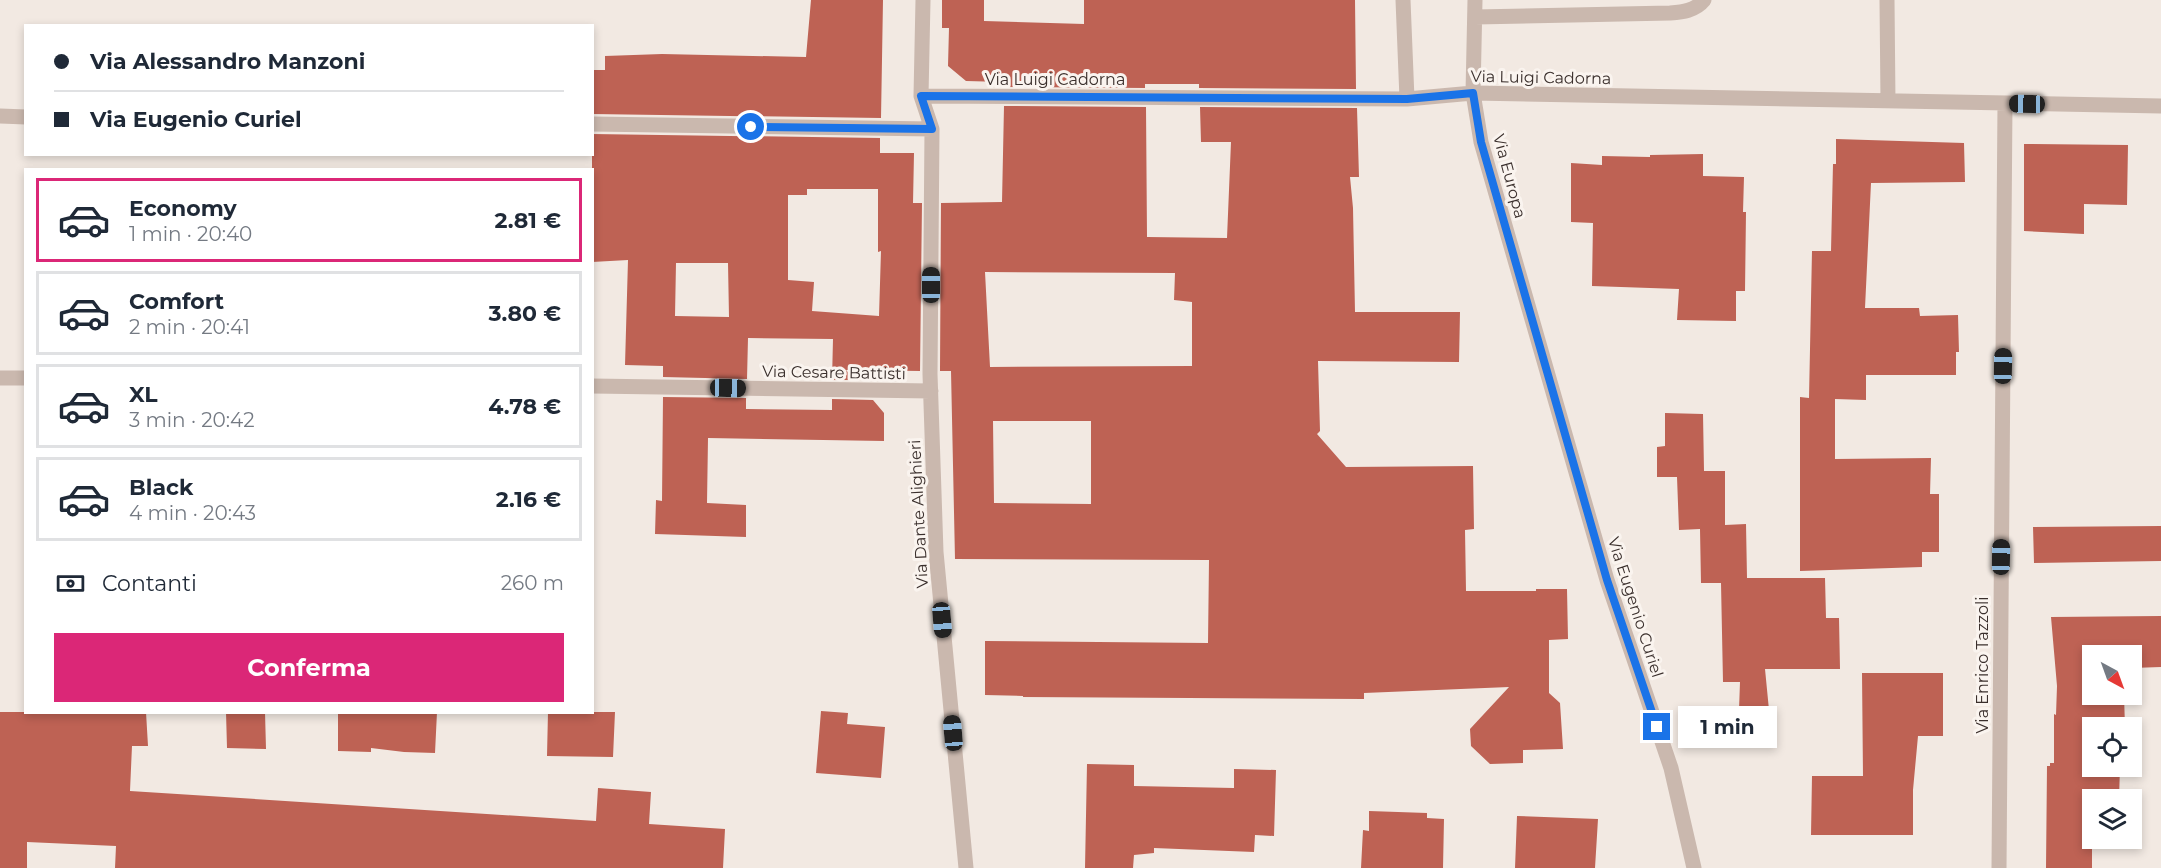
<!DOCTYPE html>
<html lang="it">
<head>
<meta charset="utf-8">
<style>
	:root { --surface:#fff; --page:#f6f6f7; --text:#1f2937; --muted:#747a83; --line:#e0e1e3; --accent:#db2777 }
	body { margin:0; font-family:Montserrat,sans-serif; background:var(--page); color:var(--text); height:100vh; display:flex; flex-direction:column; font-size:22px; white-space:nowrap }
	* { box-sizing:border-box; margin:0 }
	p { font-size:20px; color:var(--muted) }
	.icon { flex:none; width:33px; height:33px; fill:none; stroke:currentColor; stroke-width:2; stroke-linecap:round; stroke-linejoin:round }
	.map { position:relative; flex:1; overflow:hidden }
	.panel { position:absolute; left:24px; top:168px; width:570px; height:546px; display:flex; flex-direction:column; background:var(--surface); border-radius:0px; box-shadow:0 3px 9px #0003 }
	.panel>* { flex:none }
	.top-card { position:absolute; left:24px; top:24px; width:570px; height:132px; border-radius:0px; box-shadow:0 3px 9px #0003; display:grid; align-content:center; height:132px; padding:0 30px; background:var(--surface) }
	.needle { width:39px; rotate:139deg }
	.fabs { position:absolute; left:2082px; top:645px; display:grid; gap:12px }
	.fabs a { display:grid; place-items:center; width:60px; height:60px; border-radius:0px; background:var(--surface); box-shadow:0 3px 9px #0003; font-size:30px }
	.end { position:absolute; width:27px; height:27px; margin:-14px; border:8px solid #1a73e8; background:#fff; box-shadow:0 0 0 3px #fff }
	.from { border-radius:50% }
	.bubble { position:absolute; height:42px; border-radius:0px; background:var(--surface); box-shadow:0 3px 9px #0003; font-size:20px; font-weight:700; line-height:42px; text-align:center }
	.car { position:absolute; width:18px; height:36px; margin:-18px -9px; border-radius:8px; box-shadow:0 0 4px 2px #0007; background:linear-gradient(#222 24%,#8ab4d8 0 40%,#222 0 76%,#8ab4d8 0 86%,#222 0) }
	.top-card b { display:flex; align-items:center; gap:21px; height:57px; font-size:22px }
	.top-card b+b { border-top:2px solid var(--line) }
	.top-card i { width:15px; height:15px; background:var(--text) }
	ul { padding:10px 0 0; list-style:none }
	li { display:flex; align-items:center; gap:18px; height:84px; margin:0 12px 9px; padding:0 18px; border:3px solid var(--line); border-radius:0px }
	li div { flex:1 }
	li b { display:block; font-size:22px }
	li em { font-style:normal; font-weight:700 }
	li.selected { border-color:var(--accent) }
	li>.icon { width:54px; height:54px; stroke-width:1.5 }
	.pay { display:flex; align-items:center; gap:15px; height:66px; padding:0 30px; font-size:22px }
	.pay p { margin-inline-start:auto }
	.primary-button { display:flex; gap:12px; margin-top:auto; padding:12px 30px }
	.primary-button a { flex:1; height:69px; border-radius:0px; background:var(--accent); color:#fff; font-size:24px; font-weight:700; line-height:69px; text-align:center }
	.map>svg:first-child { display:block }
</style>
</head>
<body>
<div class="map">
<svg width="2161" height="868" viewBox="0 0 2161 868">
	<rect width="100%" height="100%" fill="#f2e9e2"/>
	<!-- building -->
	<path fill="#be6254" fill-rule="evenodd" d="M 811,0 L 883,0 L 881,118 L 592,114 L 592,70 L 605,70 L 605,56 L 662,54 L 806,57 Z
		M 942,0 L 984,0 L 984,21 L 1084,24 L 1084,0 L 1355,0 L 1356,89 L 1199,88 L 1199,84 L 1145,84 L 1145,88 L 1004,87 L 1004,82 L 966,81 L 948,66 L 949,28 L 942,28 Z
		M 1004,106 L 1146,107 L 1147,237 L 1227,238 L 1231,142 L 1201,142 L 1200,107 L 1357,108 L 1359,177 L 1350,177 L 1353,208 L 1355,312 L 1460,312 L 1459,362 L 1318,361 L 1320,431 L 1317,434 L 1346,467 L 1473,466 L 1474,529 L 1465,530 L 1466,591 L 1536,591 L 1536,589 L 1567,589 L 1568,639 L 1549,640 L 1549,693 L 1560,703 L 1563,749 L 1523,750 L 1523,763 L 1490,764 L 1471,746 L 1470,729 L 1509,687 L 1364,693 L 1364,699 L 1023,697 L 1023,696 L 985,695 L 985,641 L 1208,643 L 1209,560 L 955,559 L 951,371 L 940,371 L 941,203 L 1002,202 ZM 985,272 L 1175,273 L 1174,300 L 1192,302 L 1192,366 L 990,367 ZM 993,421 L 1091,421 L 1091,504 L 994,503 Z
		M 592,134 L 880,138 L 880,153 L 914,153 L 913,203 L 922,203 L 920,371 L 846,370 L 855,380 L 832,380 L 833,339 L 748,338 L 747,379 L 663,377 L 663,366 L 625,365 L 628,260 L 592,262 ZM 807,189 L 878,189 L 878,252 L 881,251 L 879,316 L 812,311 L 814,282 L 788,280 L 788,195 L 807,195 ZM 676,263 L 728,263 L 729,317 L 675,316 Z
		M 1836,139 L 1964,143 L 1965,182 L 1871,183 L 1865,308 L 1919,308 L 1920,316 L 1958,315 L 1959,352 L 1956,352 L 1956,375 L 1866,375 L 1866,400 L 1835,399 L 1835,459 L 1931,458 L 1930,494 L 1939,494 L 1939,552 L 1922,552 L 1922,567 L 1800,571 L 1800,397 L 1809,398 L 1812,251 L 1831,251 L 1833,164 L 1836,164 Z
		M 2024,144 L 2128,145 L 2127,205 L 2084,204 L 2084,234 L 2024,231 Z
		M 1703,154 L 1703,176 L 1744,177 L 1743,212 L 1746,212 L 1745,291 L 1736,291 L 1736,321 L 1677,320 L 1679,289 L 1592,286 L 1593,223 L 1571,222 L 1571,163 L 1602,165 L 1602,156 L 1650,157 L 1650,155 Z
		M 663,397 L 746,398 L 746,409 L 832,410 L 832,399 L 873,400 L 884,413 L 884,441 L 708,438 L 707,503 L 746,505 L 746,537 L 655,534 L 656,500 L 662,501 Z
		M 1665,413 L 1703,414 L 1704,471 L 1725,471 L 1725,525 L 1746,524 L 1747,578 L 1825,578 L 1826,618 L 1839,618 L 1840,669 L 1765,669 L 1769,710 L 1739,710 L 1740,682 L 1723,682 L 1721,583 L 1701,583 L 1700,529 L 1679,530 L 1677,477 L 1657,477 L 1657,447 L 1665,446 Z
		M 2161,526 L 2161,561 L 2034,563 L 2033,527 Z
		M 2161,616 L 2161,667 L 2132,668 L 2132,656 L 2092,656 L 2092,694 L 2124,694 L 2125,728 L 2092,728 L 2092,766 L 2120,766 L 2119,800 L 2092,800 L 2092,868 L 2046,868 L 2047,766 L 2050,766 L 2050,763 L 2054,763 L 2054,714 L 2056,715 L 2057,686 L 2051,617 Z
		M 1862,673 L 1943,673 L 1943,736 L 1918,736 L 1913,790 L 1913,835 L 1811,835 L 1812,776 L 1863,776 Z
		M 821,711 L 848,713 L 847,724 L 885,727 L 881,778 L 816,773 Z
		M 0,712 L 146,712 L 148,746 L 132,746 L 130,791 L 596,821 L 598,788 L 651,792 L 649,824 L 725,829 L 723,868 L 115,868 L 116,846 L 27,842 L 27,868 L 0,868 Z
		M 226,712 L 265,712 L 266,749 L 227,748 Z
		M 338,712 L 437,712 L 435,753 L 404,752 L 371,748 L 371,752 L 338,751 Z
		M 548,712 L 615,712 L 613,757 L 547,756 Z
		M 1087,764 L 1134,765 L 1134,786 L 1234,788 L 1234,769 L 1276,770 L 1274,836 L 1255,835 L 1254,852 L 1154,848 L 1154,853 L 1134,855 L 1133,868 L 1085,868 Z
		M 1369,811 L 1427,813 L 1427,818 L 1444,819 L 1443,868 L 1361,868 L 1363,830 L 1369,831 Z
		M 1517,816 L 1598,819 L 1595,868 L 1515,868 Z"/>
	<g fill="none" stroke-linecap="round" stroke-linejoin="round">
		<!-- minor -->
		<path stroke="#cab8ae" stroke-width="15" d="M 923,0 L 921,96 L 932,129 L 930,374 L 936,552 L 966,868
			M 1403,0 L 1407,99
			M 1475,0 L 1473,93 L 1481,142 L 1607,580 L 1671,768 L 1694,868
			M 1887,0 L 1888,101
			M 1475,17 L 1670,13 C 1682,12 1695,11 1704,0
			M 921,96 L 1407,99 L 1473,93 L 2161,106
			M 0,116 L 26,117
			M 592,124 L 932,129
			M 0,378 L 26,378
			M 592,386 L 931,391
			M 1999,868 L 2005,103"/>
	</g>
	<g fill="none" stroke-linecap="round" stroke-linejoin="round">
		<!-- route -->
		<path stroke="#1a73e8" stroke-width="8" d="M 751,127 L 932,129 L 921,96 L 1407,99 L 1473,93 L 1481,142 L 1607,580 L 1657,727"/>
	</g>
	<g text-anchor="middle" stroke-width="6" stroke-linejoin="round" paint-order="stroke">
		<!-- street labels -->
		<g font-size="16" fill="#3a2f2c" stroke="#faf4ef">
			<text transform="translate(1541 77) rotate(1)" y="6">Via Luigi Cadorna</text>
			<text x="1055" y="85">Via Luigi Cadorna</text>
			<text transform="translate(1510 176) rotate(75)" y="6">Via Europa</text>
			<text transform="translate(834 372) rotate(1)" y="6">Via Cesare Battisti</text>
			<text transform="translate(918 514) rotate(-93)" y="6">Via Dante Alighieri</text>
			<text transform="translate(1636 607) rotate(72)" y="6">Via Eugenio Curiel</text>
			<text transform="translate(1982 665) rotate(-90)" y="6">Via Enrico Tazzoli</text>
		</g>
	</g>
</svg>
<div class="fabs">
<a><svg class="needle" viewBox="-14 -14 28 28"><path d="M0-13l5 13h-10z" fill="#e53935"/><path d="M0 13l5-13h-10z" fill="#747a83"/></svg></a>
<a><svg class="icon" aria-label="locate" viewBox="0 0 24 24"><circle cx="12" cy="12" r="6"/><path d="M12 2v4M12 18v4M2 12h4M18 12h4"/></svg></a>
<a><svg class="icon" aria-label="layers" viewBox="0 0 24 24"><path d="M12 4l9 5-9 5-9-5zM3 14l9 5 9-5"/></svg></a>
</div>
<i class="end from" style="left:751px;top:127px"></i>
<i class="end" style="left:1657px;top:727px"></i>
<div class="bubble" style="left:1678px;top:706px;width:99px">1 min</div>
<i class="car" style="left:2027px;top:104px;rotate:271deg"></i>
<i class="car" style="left:931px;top:285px;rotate:0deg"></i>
<i class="car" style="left:2003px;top:366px;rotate:1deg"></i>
<i class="car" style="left:728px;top:388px;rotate:91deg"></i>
<i class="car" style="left:2001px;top:557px;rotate:1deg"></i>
<i class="car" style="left:942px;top:620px;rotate:175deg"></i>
<i class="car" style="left:953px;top:733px;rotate:355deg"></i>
<div class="top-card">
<b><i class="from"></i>Via Alessandro Manzoni</b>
<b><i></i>Via Eugenio Curiel</b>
</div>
<section class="panel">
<ul>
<li class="selected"><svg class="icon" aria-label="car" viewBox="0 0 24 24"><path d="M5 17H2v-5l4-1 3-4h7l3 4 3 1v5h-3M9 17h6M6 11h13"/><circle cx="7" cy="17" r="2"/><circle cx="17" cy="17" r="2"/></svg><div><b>Economy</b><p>1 min · 20:40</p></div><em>2.81 €</em></li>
<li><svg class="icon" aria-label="car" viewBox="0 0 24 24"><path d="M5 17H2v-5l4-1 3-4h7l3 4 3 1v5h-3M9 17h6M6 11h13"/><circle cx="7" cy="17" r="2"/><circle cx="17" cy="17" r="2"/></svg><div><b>Comfort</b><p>2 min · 20:41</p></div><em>3.80 €</em></li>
<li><svg class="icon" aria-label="car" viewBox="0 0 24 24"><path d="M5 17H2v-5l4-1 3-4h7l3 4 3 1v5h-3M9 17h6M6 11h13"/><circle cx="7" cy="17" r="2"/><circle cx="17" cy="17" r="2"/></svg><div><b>XL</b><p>3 min · 20:42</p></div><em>4.78 €</em></li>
<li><svg class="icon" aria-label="car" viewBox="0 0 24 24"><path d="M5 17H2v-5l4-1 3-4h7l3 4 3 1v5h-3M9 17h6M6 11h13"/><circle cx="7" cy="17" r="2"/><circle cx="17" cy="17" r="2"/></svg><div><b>Black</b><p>4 min · 20:43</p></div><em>2.16 €</em></li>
</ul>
<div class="pay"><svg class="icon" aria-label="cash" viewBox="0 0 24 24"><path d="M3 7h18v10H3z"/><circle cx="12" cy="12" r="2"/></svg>Contanti<p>260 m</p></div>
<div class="primary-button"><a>Conferma</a></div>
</section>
</div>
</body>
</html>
